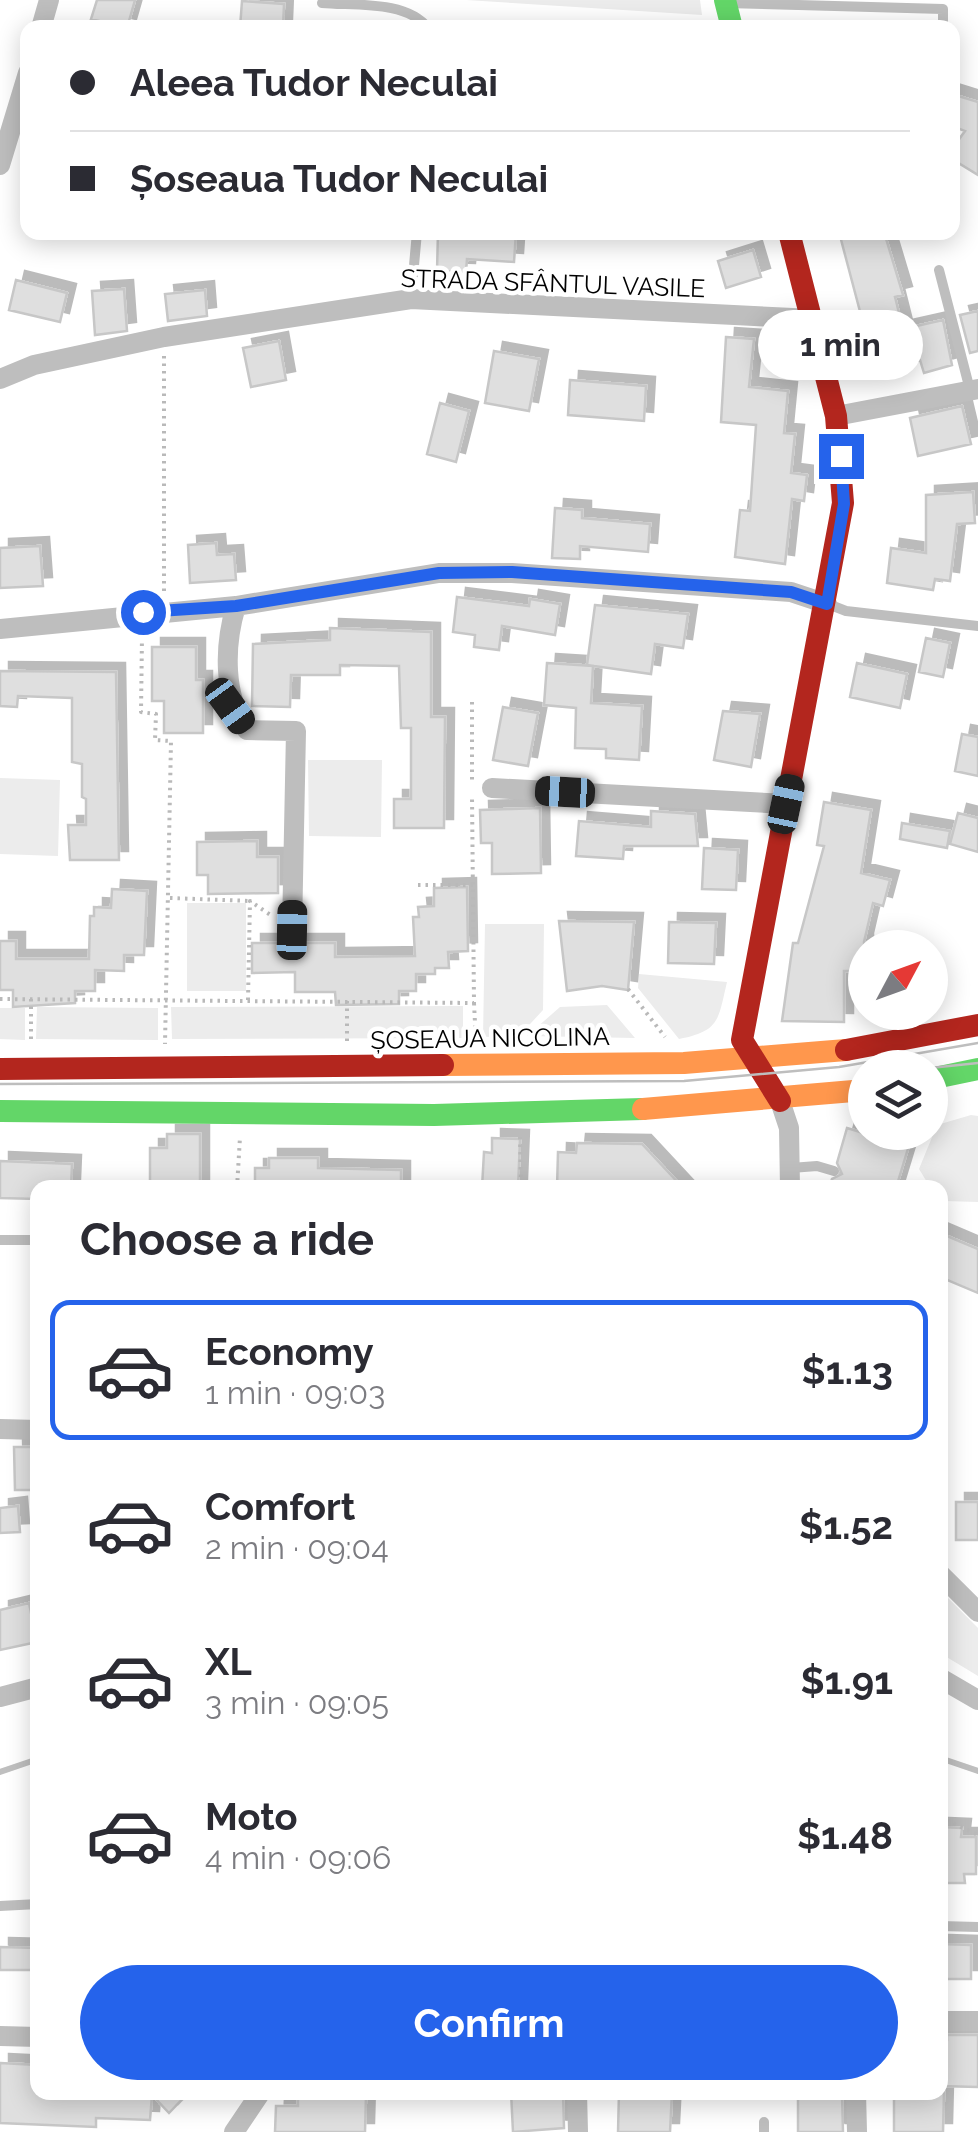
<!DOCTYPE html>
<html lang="en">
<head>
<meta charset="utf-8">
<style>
	:root { --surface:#fff; --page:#f7f7f7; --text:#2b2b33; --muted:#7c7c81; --line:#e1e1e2; --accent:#2563eb }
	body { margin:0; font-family:Raleway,sans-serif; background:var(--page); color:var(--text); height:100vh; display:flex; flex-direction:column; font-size:38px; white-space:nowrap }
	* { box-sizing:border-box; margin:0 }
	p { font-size:32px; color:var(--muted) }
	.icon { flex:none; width:55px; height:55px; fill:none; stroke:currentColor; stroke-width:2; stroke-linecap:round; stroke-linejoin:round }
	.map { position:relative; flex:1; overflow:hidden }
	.sheet { position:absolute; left:30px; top:1180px; width:918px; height:920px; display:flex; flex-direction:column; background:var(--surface); border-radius:20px; box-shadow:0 5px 25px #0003 }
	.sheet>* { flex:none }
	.top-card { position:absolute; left:20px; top:20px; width:940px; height:220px; border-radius:20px; box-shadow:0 5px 25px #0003; display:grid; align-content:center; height:220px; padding:0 50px; background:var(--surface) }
	.needle { width:65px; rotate:49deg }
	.fabs { position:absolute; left:848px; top:930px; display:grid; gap:20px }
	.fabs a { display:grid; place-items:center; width:100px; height:100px; border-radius:50%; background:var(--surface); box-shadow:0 5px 25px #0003; font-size:50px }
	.end { position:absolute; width:45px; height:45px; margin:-22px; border:12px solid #2563eb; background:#fff; box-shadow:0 0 0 5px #fff }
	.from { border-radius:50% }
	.bubble { position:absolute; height:70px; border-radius:35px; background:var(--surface); box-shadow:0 5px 25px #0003; font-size:32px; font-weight:700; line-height:70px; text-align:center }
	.car { position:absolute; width:30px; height:60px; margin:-30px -15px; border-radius:12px; box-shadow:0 0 8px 2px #0007; background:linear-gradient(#222 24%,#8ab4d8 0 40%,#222 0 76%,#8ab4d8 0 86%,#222 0) }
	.top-card b { display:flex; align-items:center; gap:35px; height:95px; font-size:38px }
	.top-card b+b { border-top:2px solid var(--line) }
	.top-card i { width:25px; height:25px; background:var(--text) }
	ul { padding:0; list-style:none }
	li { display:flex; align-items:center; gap:30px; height:140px; margin:0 20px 15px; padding:0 30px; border:5px solid transparent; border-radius:20px }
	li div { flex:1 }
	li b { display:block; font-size:38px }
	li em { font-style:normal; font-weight:700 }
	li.active { border-color:var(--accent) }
	li>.icon { width:90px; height:90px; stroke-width:1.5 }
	h2 { padding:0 50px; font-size:45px; line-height:120px }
	.action { display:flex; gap:20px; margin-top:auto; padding:20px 50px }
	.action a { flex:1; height:115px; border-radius:60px; background:var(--accent); color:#fff; font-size:40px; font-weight:700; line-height:115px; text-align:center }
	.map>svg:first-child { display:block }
</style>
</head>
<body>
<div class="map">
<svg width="978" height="2132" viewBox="0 0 978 2132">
	<defs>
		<filter id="shadow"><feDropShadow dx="9" dy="-9" stdDeviation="0" flood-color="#0004"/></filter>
	</defs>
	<rect width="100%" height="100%" fill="#fff"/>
	<!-- green -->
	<path fill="#ececec" d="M 466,0 L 700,0 L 702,15 Z
		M 308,760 L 382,760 L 381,837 L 309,836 Z
		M 0,778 L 60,780 L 58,856 L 0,854 Z
		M 187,903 L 246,903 L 246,991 L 187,991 Z
		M 485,924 L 544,924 L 543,1010 L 519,1036 L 483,1037 Z
		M 639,974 L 727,982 C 718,1020 720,1031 679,1039 L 638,988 Z
		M 607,1005 L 635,1038 L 527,1036 L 560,1007 Z
		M 463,1006 L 463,1038 L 172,1039 L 171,1007 Z
		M 37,1007 L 158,1008 L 158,1040 L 36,1039 Z
		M 0,1008 L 25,1008 L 25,1040 L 0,1039 Z
		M 971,1115 L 978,1116 L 978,1202 L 944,1201 L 940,1188 L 930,1187 L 919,1169 L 937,1125 Z
		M 948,1598 L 978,1628 L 978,1676 L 940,1653 L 940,1611 Z"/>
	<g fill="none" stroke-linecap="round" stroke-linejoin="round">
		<!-- stream -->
		<path stroke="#bfbfbf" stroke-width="6" d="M 940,1758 L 978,1771
			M 0,1772 L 38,1759"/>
	</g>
	<!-- building -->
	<path fill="#dfdfdf" stroke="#c7c7c7" stroke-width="2.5" filter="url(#shadow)" d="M 97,0 L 135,0 L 127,28 L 91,19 Z
		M 242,1 L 284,4 L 283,28 L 240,28 Z
		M 952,94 L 978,102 L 978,175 L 952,159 L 952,149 L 965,131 L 952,126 Z
		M 438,232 L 516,232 L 514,262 L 467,259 L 466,272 L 437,271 Z
		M 839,232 L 884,232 L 903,295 L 895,297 L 903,329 L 943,320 L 952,365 L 924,373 L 920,360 L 876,372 Z
		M 753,250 L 761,277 L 726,288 L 718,261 Z
		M 16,280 L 67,293 L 60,322 L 9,310 Z
		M 124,289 L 127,331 L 95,335 L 92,291 Z
		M 205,290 L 207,316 L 168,321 L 165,294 Z
		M 978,311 L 978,351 L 970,353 L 960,315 Z
		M 726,337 L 754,339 L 749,387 L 788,391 L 784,433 L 795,434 L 791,473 L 807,475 L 804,501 L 792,499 L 785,564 L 735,557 L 740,510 L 750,511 L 756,425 L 721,422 Z
		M 279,341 L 286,380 L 251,387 L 243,348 Z
		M 494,351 L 539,359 L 529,411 L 485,403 Z
		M 570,380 L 646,386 L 644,421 L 568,415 Z
		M 440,403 L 469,411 L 456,462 L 427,454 Z
		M 962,406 L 971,444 L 918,456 L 910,418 Z
		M 973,492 L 975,523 L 957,524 L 950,581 L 935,579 L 933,590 L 887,583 L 891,548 L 926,553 L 926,495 Z
		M 555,508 L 582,510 L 582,518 L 650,524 L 648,552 L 580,546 L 580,559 L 552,558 Z
		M 216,543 L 217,555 L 234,554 L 236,580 L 190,583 L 188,545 Z
		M 40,546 L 43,586 L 0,588 L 0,548 Z
		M 457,597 L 529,606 L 530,599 L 560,604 L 555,635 L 502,626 L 499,650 L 474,647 L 475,635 L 453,632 Z
		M 595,605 L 688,614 L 683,648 L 655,644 L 651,674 L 587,665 Z
		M 330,628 L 431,632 L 431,717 L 445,717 L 444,828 L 394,828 L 394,799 L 411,799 L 411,728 L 401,728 L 399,666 L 340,665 L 340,675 L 291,675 L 290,707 L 252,706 L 253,644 L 330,640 Z
		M 926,638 L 950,643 L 943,677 L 919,672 Z
		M 152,647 L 196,647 L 196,680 L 203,680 L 203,733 L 164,733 L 164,701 L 152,701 Z
		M 547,663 L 593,666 L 591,703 L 642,706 L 639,760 L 606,758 L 606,749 L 575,748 L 576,708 L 544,705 Z
		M 857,663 L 907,674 L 900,708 L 850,697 Z
		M 0,671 L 116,672 L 119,860 L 70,860 L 68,825 L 86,825 L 86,799 L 82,797 L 82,764 L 72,762 L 72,698 L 18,696 L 17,707 L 0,706 Z
		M 503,707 L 538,713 L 528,766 L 493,760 Z
		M 723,711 L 760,714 L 751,767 L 714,760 Z
		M 962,734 L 978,737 L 978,776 L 955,771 Z
		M 824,802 L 871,810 L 861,873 L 890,880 L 883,906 L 873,903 L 864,942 L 865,971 L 844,971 L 844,1022 L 782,1021 L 793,943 L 798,943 L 824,846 L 817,845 Z
		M 540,808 L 541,873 L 492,874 L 492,843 L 481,843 L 480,810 Z
		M 651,811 L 695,814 L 698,846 L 624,846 L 623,859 L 576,856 L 579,821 L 651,827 Z
		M 958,813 L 978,818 L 978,852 L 950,844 Z
		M 902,823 L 950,831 L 947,848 L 900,839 Z
		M 257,841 L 257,857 L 278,857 L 278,893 L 208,894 L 208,875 L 197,875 L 197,842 Z
		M 704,848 L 738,850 L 736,890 L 702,889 Z
		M 467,887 L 468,951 L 448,952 L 449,968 L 435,968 L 435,974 L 416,974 L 416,991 L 399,991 L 399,1004 L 336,1005 L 335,992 L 295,992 L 295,972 L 252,973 L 252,943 L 335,943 L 335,957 L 415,956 L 413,917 L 419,917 L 418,907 L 434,906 L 434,888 Z
		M 112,889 L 147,891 L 144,955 L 124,955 L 124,971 L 95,970 L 95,991 L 75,991 L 75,1003 L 13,1007 L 13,990 L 0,990 L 0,941 L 16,941 L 16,959 L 89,959 L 90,916 L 94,916 L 94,907 L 111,908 Z
		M 559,921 L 634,922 L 628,990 L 602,986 L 567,991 Z
		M 669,922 L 716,923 L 714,964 L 668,963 Z
		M 847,1128 L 886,1140 L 888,1132 L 913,1132 L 896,1188 L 829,1188 L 832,1179 L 842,1174 L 837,1163 Z
		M 167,1134 L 200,1134 L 200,1188 L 150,1188 L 150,1148 L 167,1148 Z
		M 492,1138 L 520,1139 L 518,1188 L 482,1188 L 484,1152 L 492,1153 Z
		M 577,1143 L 642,1144 L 683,1188 L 557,1188 L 558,1152 L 576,1153 Z
		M 269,1158 L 318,1158 L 318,1168 L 401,1170 L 401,1188 L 255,1186 L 255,1168 L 269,1168 Z
		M 0,1161 L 72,1164 L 71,1188 L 38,1188 L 38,1199 L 0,1198 Z
		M 940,1233 L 978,1249 L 978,1293 L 940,1277 Z
		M 14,1447 L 38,1447 L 38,1490 L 15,1490 Z
		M 956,1502 L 978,1502 L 978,1540 L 956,1540 Z
		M 18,1506 L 20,1532 L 0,1533 L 0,1508 Z
		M 29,1603 L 37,1642 L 0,1650 L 0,1610 Z
		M 940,1827 L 962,1828 L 961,1837 L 976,1837 L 976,1874 L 964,1874 L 965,1883 L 940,1883 Z
		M 940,1944 L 971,1945 L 971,1979 L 940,1979 Z
		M 0,1947 L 38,1948 L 38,1970 L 0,1970 Z
		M 947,2035 L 978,2035 L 978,2087 L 940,2086 L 940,2040 L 947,2040 Z
		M 0,2063 L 38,2065 L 38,2092 L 189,2092 L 169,2113 L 152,2095 L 150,2120 L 96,2118 L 96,2127 L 0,2123 Z
		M 511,2092 L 563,2092 L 564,2128 L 513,2132 Z
		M 619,2092 L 672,2092 L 670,2132 L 618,2132 Z
		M 798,2092 L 842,2095 L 843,2132 L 798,2132 Z
		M 894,2092 L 944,2092 L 943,2132 L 894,2132 Z
		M 298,2094 L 366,2095 L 365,2132 L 275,2132 L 276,2106 L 298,2106 Z"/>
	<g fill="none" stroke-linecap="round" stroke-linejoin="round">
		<!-- path -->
		<path stroke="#b9b9b9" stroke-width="4" stroke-dasharray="2.5 5" stroke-linecap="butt" d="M 164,356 L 164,592
			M 142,636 L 141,712 L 156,714 L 155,740 L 171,741 L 165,1044
			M 472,702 L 472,782
			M 418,885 L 473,885
			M 170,898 L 250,901
			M 628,989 L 665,1037
			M 0,999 L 474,1003 L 472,796
			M 31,999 L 31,1044
			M 248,1000 L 250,901 L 272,916
			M 474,1003 L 476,1043
			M 347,1041 L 347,1001
			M 520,1137 L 521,1188
			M 237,1188 L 240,1137
			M 940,1817 L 978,1835"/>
		<!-- lane -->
		<path stroke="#bebebe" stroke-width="10" d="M 322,3 C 354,6 406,0 428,28
			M 726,3 L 943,9 L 943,28
			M 939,270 L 970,390
			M 411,299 L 417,232
			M 828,604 L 846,611 L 978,626
			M 791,1168 L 817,1166 L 834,1171
			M 0,1240 L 38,1240
			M 0,1906 L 38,1904
			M 940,1926 L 978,1927
			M 764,2132 L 764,2122"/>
		<!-- street -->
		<path stroke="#bebebe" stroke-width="20" d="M 41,28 L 49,0
			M 0,165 L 28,73
			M 0,379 L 34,365 L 164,337 L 411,299 L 813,319
			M 836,416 L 978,389
			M 236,606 C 224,646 223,696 247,730 L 296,731 L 292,930
			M 0,629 L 236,606 L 439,573 L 512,573 L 791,592 L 827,604
			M 492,788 L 786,804
			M 780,1101 L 789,1128 L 790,1188
			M 0,1429 L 38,1430
			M 940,1574 L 978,1612
			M 940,1678 L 978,1700
			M 0,1697 L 38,1687
			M 940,2021 L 978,2021
			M 0,2036 L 38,2037
			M 577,2092 L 578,2132
			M 856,2092 L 857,2132
			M 234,2132 L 261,2092"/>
		<!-- fast -->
		<path stroke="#63d668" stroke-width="22" d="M 725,0 L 732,28
			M 930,1079 L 978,1069
			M 0,1111 L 434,1115 L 643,1109"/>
		<!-- slow -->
		<path stroke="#ff974d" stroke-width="22" d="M 443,1065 L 684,1063 L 846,1050
			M 643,1109 L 865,1090"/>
		<!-- jam -->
		<path stroke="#b3261e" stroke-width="22" d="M 846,1050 L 978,1025
			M 0,1069 L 443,1065
			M 780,1101 L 742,1040 L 843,503 L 836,416 L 789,232"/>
		<!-- tram -->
		<path stroke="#bebebe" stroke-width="2.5" d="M 930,1068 L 978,1063
			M 0,1084 L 684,1081 L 839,1067 L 978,1043"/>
	</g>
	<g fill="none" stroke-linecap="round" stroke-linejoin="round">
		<!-- route -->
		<path stroke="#2563eb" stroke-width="12" d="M 143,612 L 236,606 L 439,573 L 512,572 L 791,592 L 827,604 L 844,504 L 841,456"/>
	</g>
	<g text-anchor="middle" stroke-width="9" stroke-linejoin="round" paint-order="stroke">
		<!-- street labels -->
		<g font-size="25" fill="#000" stroke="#fff">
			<text transform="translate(553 283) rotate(2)" y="9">STRADA SFÂNTUL VASILE</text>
			<text transform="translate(490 1038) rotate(-1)" y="9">ȘOSEAUA NICOLINA</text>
		</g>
	</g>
</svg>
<div class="fabs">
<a><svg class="needle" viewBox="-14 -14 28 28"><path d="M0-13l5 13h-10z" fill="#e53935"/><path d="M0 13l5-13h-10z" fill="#7c7c81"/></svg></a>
<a><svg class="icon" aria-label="layers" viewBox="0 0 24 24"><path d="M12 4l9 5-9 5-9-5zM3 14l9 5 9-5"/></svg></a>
</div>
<i class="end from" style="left:143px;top:612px"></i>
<i class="end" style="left:841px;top:456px"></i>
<div class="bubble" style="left:758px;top:310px;width:165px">1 min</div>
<i class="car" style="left:230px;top:706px;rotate:144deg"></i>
<i class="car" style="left:565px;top:792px;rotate:273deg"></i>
<i class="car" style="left:786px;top:804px;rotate:12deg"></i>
<i class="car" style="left:292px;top:930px;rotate:1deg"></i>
<div class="top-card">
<b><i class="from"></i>Aleea Tudor Neculai</b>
<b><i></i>Șoseaua Tudor Neculai</b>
</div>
<section class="sheet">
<h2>Choose a ride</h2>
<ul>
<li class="active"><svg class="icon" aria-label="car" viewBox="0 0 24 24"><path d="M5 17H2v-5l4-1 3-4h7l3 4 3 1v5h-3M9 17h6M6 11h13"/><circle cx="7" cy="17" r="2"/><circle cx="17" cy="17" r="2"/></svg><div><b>Economy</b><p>1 min · 09:03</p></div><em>$1.13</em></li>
<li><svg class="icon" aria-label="car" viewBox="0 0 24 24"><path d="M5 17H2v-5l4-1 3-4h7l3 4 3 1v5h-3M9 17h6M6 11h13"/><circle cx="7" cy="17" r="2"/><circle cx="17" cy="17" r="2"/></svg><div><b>Comfort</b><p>2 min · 09:04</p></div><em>$1.52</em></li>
<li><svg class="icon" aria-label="car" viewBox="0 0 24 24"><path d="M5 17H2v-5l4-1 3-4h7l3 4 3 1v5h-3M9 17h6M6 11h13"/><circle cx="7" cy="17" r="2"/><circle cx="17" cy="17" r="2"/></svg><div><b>XL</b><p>3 min · 09:05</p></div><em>$1.91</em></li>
<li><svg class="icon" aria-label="car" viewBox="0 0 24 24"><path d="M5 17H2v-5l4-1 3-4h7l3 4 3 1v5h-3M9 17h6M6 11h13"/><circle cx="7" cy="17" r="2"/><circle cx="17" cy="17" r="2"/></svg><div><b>Moto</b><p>4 min · 09:06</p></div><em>$1.48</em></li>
</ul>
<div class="action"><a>Confirm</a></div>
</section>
</div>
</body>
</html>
